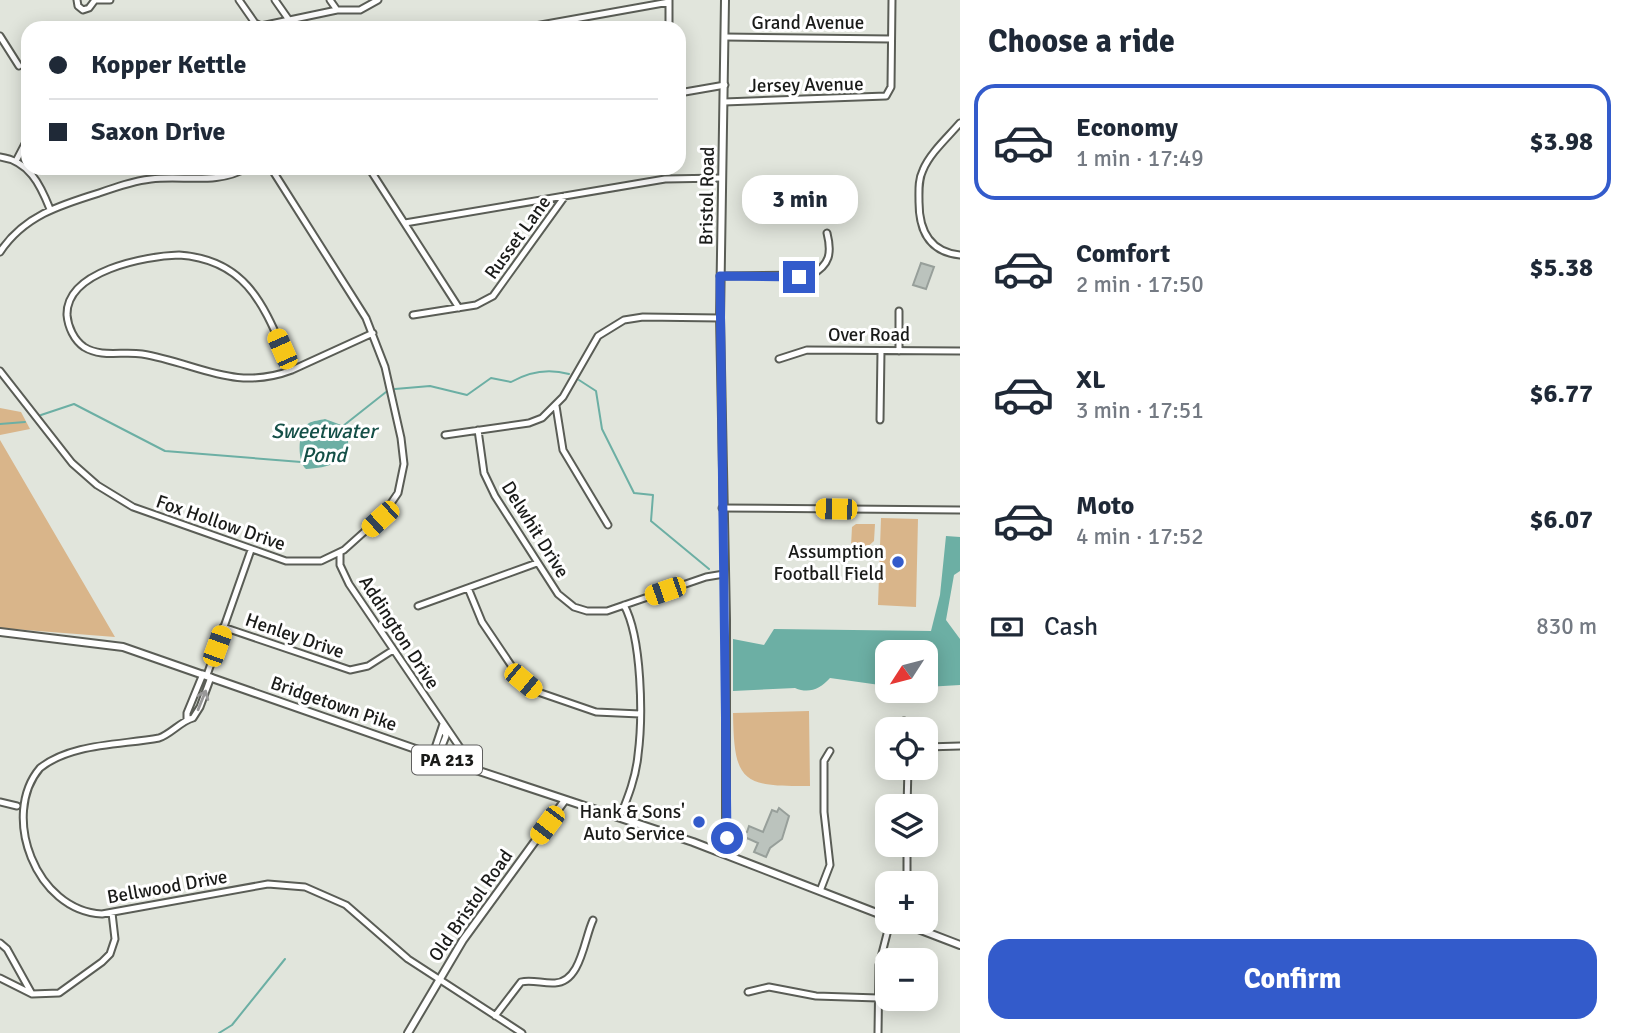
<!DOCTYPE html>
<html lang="en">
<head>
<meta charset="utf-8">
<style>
	:root { --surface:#fff; --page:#f2f2f3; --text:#1f2937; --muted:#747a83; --line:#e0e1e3; --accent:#335bcb }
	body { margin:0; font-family:Signika,sans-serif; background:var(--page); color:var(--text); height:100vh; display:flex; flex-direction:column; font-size:26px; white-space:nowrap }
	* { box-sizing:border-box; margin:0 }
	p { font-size:23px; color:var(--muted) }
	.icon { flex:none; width:38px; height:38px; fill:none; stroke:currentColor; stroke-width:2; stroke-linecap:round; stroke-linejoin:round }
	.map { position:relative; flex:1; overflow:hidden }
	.sheet { display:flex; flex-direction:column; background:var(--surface); width:665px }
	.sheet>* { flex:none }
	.hud { position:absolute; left:21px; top:21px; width:665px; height:154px; border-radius:21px; box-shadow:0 4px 18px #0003; display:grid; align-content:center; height:154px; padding:0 28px; background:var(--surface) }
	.needle { width:46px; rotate:234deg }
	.fabs { position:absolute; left:875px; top:640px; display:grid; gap:14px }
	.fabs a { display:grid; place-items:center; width:63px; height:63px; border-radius:14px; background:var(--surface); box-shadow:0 4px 18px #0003; font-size:35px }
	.end { position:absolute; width:32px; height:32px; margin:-16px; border:9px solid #335bcb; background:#fff; box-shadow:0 0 0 4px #fff }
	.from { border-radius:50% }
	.bubble { position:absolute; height:49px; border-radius:21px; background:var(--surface); box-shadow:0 4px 18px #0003; font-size:23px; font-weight:700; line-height:49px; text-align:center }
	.car { position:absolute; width:21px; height:42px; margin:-21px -10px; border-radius:9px; box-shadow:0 0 5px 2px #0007; background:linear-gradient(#f5c518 24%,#345 0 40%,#f5c518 0 76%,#345 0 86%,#f5c518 0) }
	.hud b { display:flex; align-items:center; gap:24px; height:66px; font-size:26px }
	.hud b+b { border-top:2px solid var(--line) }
	.hud i { width:18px; height:18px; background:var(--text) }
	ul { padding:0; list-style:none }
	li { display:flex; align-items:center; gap:21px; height:116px; margin:0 14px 10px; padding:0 14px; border:4px solid transparent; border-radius:21px }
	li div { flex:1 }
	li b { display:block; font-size:26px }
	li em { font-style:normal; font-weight:700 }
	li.selected { border-color:var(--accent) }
	li>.icon { width:63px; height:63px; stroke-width:1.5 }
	h2 { padding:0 28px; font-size:32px; line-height:84px }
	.pay { display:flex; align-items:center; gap:18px; height:77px; padding:0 28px; font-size:26px }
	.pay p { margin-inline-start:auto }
	.action { display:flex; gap:14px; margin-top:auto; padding:14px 28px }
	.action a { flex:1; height:80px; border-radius:21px; background:var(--accent); color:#fff; font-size:28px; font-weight:700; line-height:80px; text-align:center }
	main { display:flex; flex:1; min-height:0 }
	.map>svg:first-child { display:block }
</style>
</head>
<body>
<main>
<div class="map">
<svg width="960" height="1033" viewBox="0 0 960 1033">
	<rect width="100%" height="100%" fill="#e1e5dc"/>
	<!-- green -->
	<path fill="#d9b58a" d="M 0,408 L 21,412 L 30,429 L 0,435 Z
		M 0,440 L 115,637 L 0,628 Z
		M 881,518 L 918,519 L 916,607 L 878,605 Z
		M 856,524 L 875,524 L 874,541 L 865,549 L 851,546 L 852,527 Z
		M 809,711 L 810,786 C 742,787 734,782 733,713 Z"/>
	<!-- water -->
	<path fill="#6cafa4" d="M 325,419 L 344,426 C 358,458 334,468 306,469 C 297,462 297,430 309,423 C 313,421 320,420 325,419 Z
		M 946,536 L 960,537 L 960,571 L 954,575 L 946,620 L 960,639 L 960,685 L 926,687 L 926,653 L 887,653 L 887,686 L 830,678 C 820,689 809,694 795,688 L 733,691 L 733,639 L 764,645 L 774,629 L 931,631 L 940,595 Z"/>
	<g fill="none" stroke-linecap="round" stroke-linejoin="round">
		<!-- stream -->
		<path stroke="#6cafa4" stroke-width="2" d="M 579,380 L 596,391 L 602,429 L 634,493 L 653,495 L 651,521 L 709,569
			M 395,389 L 430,386 L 467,395 L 491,378 L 511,382 C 530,371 548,368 569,374
			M 41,415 L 74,404 L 165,451 L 301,462
			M 0,424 L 25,422
			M 343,426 L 386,392
			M 219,1033 L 232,1025 L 285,959"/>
	</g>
	<!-- building -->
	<path fill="#bbc3bd" stroke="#979f9a" stroke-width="2" d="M 921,263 L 934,267 L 926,289 L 913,285 Z
		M 779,808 L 789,816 L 782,839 L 770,848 L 766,857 L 754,852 L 758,843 L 747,838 L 740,849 L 733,846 L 737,833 L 747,832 L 749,826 L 763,832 L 772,810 L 777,812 Z"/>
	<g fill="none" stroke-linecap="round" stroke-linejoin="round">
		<!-- minor casing -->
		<g stroke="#5a5d56" stroke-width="9">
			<path id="minor" d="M 77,0 L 78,6 L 83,10 L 89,8 L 95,0
				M 95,0 L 110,0
				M 239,0 L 255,23 L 261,26 L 337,10 L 360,10 L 378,0
				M 275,0 L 289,20
				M 330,0 L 337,10
				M 524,28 L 669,2
				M 669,28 L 669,0
				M 0,36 L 19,66
				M 725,37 L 891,39
				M 679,93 L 725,85
				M 724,102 L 886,96 L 891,87 L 892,0
				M 960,123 C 948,137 930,153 923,170 C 918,180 919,191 919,202 C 919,230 929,252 960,255
				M 0,157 C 29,161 40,184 50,209
				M 16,161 L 28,138
				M 369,168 L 459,308
				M 405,223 L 665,179 L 722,178
				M 0,252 C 24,216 60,205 99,193 C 116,187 133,181 151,179 C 182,175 218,185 246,168
				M 179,255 C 252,260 266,313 292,370 C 234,392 197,363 142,354 C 122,351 102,358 84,347 C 74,340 68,327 67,315 C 66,271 145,256 179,255 Z
				M 720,276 L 811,275 C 830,265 832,253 827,233
				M 413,315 L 476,305 L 493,296 L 565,196
				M 899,351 L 899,311
				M 779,359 L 807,350 L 960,351
				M 292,370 L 373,333
				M 0,371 L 72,463 L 97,485 L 133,507 L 286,561 L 321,561 L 344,550 L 383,515 L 398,493 L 404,464 L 401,438 L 385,367 L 366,318 L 271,168
				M 556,406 L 563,450 L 608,525
				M 880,420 L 881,351
				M 478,430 L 484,473 L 495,496 L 558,594 L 574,607 L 587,611 L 607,611 L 706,577 L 724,574
				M 445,435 L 529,423 L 542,418 L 563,397 L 598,336 L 624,320 L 643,317 L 720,318
				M 722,508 L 960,510
				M 340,553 L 340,565 L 349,584 L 463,752 L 470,768
				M 468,588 L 482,622 L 517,674 L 535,691 L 596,712 L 640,714
				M 418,606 L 537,563
				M 223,627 L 350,670 L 368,666 L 393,650
				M 207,675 L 251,550
				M 211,677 L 200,707 L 193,718 C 181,721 171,734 159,738 C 122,745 71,743 40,768 C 0,815 36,911 102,914 L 268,884 L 305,887 L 346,905 L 408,959 L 522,1033
				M 187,719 L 187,713 L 203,674
				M 904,730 L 904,721
				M 926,747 L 960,746
				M 433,754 L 443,724
				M 438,756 L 446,736 L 444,730
				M 0,802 L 17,806
				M 907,807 L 908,768
				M 620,817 C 628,797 636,777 638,755 C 643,717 642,638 624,605
				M 907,884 L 907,845
				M 820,891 L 830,865 L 824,812 L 824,761 L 830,751
				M 0,943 L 7,949 L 32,994 L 0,978
				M 748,992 L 769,987 L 816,996 L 878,998
				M 32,994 L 59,993 L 102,962 L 110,954 L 115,939 L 112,913
				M 495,1016 L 521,982 C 532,979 543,984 555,983 C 581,982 584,939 593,920
				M 878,1033 L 879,965 L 890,922"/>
		</g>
		<!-- major casing -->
		<g stroke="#5a5d56" stroke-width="10">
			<path id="major" d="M 725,0 L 720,318 L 726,619 L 726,854
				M 0,632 L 123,647 L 470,768 L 693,842 L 887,917
				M 900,922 L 960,945
				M 408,1033 L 463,940 L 565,800"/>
		</g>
		<!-- minor -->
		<use href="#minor" stroke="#fff" stroke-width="5"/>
		<!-- major -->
		<use href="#major" stroke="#fff" stroke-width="6"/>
	</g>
	<!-- one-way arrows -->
	<defs><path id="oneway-shaft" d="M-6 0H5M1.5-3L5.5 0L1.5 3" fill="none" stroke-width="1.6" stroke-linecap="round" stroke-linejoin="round" transform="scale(1.75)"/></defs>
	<use stroke="#989898" href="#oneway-shaft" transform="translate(202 700) rotate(-68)"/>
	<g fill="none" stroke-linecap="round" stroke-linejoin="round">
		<!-- route -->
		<path stroke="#335bcb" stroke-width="9" d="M 727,838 L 720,276 L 799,277"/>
	</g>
	<!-- markers -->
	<g fill="#335bcb" stroke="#fff" stroke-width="2.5">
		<circle cx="898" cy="562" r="7"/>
		<circle cx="699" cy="822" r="7"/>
	</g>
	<g text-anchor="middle" stroke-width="6" stroke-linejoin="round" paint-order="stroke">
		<!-- shield labels -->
		<rect fill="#fff" stroke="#5f5f5e" stroke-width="2" x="412" y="745.5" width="70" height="29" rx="5"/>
		<g font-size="18" font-weight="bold" fill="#1a1b19">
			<text x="447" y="766">PA 213</text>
		</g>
		<!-- street labels -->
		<g font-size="19" fill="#1a1b19" stroke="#fff">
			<text x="808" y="29">Grand Avenue</text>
			<text transform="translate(806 84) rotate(-1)" y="7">Jersey Avenue</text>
			<text transform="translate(706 196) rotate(-89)" y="7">Bristol Road</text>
			<text transform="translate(517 237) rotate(-54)" y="7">Russet Lane</text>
			<text x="869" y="341">Over Road</text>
			<text transform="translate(221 522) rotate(19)" y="7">Fox Hollow Drive</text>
			<text transform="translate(536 529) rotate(58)" y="7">Delwhit Drive</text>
			<text transform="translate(400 632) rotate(57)" y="7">Addington Drive</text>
			<text transform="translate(295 635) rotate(19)" y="7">Henley Drive</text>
			<text transform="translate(334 703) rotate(19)" y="7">Bridgetown Pike</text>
			<text transform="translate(167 886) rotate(-10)" y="7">Bellwood Drive</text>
			<text transform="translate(470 905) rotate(-55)" y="7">Old Bristol Road</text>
		</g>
		<!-- poi labels -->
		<g font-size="19" fill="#1a1b19" stroke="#fff" text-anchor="end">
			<text x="884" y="558">Assumption<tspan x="884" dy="22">Football Field</tspan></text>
			<text x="685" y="818">Hank &amp; Sons'<tspan x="685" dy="22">Auto Service</tspan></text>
		</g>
		<!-- water labels -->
		<g font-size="21" font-style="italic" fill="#144f47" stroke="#fff">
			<text x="324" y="438">Sweetwater<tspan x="324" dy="24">Pond</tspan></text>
		</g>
	</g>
</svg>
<div class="fabs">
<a><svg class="needle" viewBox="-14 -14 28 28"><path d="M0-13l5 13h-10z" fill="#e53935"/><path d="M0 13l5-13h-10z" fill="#747a83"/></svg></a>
<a><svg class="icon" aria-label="locate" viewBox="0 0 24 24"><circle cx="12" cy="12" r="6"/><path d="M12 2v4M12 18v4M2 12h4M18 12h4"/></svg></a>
<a><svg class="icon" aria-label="layers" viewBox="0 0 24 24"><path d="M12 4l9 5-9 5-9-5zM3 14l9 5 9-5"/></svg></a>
<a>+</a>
<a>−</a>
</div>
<i class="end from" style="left:727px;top:838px"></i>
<i class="end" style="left:799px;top:277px"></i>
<div class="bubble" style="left:742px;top:175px;width:116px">3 min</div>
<i class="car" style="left:282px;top:349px;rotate:336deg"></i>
<i class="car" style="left:836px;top:509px;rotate:271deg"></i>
<i class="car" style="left:380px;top:519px;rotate:228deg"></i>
<i class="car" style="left:665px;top:591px;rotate:251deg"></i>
<i class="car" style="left:217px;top:646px;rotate:20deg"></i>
<i class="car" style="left:523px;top:681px;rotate:130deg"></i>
<i class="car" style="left:547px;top:825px;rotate:217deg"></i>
<div class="hud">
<b><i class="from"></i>Kopper Kettle</b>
<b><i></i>Saxon Drive</b>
</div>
</div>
<section class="sheet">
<h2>Choose a ride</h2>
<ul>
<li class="selected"><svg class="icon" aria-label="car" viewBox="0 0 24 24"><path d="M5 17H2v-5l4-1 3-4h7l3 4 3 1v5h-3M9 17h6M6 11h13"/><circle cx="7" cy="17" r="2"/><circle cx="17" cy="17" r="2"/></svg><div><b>Economy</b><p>1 min · 17:49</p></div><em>$3.98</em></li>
<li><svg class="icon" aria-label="car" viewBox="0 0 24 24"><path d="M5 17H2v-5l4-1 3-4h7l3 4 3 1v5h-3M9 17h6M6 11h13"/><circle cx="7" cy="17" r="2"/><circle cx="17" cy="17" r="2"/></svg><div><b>Comfort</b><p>2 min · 17:50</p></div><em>$5.38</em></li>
<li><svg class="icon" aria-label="car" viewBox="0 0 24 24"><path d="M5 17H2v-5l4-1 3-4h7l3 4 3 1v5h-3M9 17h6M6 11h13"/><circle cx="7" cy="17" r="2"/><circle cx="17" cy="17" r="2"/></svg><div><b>XL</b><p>3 min · 17:51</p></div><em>$6.77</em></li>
<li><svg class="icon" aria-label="car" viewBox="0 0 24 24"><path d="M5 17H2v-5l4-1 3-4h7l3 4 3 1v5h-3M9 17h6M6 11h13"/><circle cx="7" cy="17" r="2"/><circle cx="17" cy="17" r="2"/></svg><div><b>Moto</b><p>4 min · 17:52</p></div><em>$6.07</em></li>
</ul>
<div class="pay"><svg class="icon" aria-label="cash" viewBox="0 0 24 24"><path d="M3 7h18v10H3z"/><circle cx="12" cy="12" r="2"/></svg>Cash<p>830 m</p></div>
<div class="action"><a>Confirm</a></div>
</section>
</main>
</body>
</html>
